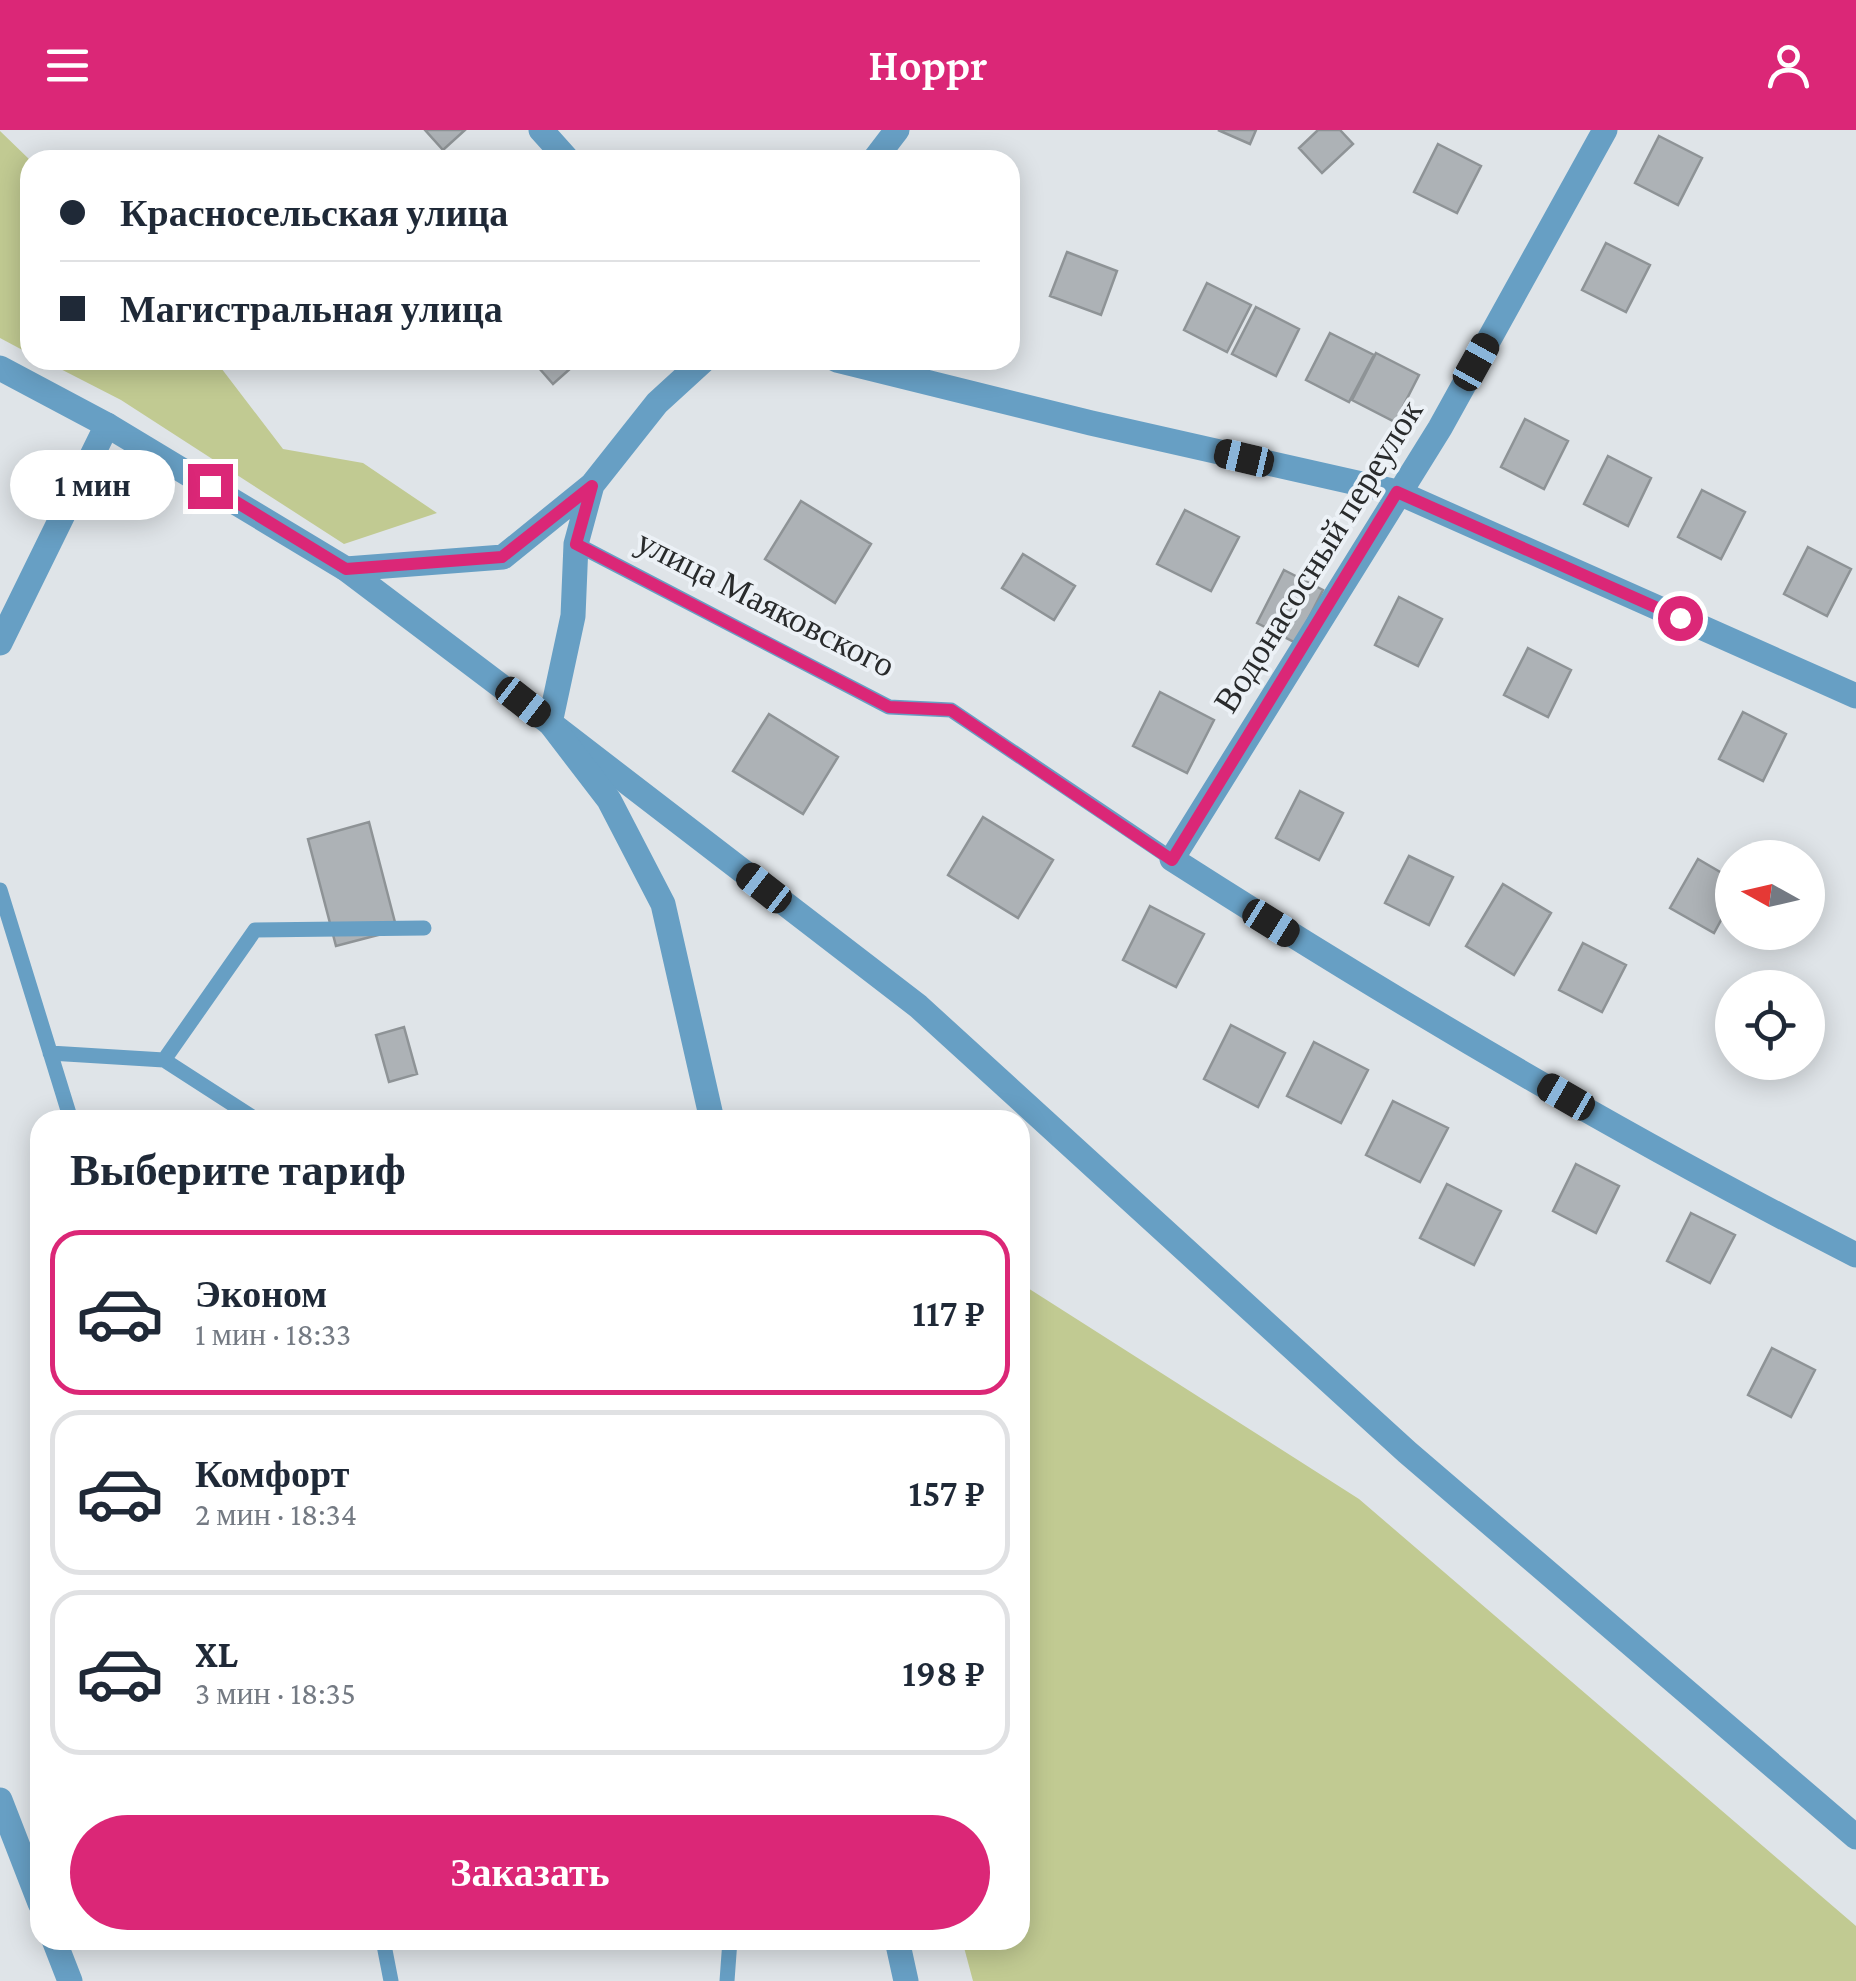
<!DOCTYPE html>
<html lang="ru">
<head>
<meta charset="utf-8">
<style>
	:root { --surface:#fff; --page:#f6f6f7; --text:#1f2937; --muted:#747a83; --line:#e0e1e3; --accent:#db2777 }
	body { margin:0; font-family:"Crimson Pro",serif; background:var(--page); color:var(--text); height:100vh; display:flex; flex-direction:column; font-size:38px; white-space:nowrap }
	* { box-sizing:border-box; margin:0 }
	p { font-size:32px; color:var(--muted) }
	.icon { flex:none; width:55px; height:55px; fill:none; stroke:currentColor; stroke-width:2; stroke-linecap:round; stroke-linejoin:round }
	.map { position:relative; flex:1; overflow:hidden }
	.sheet { position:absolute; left:30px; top:980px; width:1000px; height:840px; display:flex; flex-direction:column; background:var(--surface); border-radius:30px; box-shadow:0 5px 25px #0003 }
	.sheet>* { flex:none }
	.hud { position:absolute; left:20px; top:20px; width:1000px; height:220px; border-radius:30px; box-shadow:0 5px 25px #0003; display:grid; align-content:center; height:220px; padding:0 40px; background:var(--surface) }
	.needle { width:65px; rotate:278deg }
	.controls { position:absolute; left:1715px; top:710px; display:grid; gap:20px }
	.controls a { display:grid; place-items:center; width:110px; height:110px; border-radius:50%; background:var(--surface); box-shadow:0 5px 25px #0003; font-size:50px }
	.end { position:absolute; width:45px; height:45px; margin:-22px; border:12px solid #db2777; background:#fff; box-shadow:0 0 0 5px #fff }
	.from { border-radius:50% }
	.bubble { position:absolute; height:70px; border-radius:35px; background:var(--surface); box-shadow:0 5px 25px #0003; font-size:32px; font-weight:600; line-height:70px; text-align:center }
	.car { position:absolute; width:30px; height:60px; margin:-30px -15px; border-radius:12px; box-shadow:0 0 8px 2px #0007; background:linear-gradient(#222 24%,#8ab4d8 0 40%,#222 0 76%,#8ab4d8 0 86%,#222 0) }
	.hud b { display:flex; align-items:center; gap:35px; height:95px; font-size:38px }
	.hud b+b { border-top:2px solid var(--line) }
	.hud i { width:25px; height:25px; background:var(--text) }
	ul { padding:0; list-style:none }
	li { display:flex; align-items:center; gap:30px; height:165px; margin:0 20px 15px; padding:0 20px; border:5px solid var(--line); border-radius:30px }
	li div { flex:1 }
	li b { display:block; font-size:38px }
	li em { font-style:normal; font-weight:600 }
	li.active { border-color:var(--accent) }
	li>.icon { width:90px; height:90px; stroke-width:1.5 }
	h2 { padding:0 40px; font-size:45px; line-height:120px }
	.button { display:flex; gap:20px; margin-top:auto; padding:20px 40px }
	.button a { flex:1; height:115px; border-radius:60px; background:var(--accent); color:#fff; font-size:40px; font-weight:600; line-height:115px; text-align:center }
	header { display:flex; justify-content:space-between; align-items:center; height:130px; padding:0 40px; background:var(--accent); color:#fff; font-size:45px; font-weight:600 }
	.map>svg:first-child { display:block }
</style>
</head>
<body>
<header><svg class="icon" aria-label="menu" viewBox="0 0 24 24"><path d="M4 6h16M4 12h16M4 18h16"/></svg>Hoppr<svg class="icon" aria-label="person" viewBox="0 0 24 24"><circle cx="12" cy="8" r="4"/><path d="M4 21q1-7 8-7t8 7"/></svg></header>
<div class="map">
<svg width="1856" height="1851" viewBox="0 0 1856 1851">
	<rect width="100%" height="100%" fill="#dfe4e8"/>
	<!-- green -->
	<path fill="#c1ca92" d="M 0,1 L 30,30 L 30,224 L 0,208 Z
		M 43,230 L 215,230 L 283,319 L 363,333 L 437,383 L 344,414 L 121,270 Z
		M 1020,1153 L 1359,1369 L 1856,1796 L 1856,1851 L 973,1851 L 962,1810 L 1020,1810 Z"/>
	<!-- building -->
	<path fill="#adb2b6" stroke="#8e9396" stroke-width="2.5" d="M 425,0 L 465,0 L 443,20 Z
		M 1218,0 L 1256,0 L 1250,14 Z
		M 1318,0 L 1340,0 L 1353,14 L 1322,43 L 1299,18 Z
		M 1659,6 L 1702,28 L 1678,75 L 1635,53 Z
		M 1438,14 L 1481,36 L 1457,83 L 1414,62 Z
		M 1606,113 L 1650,135 L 1626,182 L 1582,160 Z
		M 1067,122 L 1117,141 L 1101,185 L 1050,166 Z
		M 1207,153 L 1251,175 L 1227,222 L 1184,200 Z
		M 1256,177 L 1299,199 L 1276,246 L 1232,224 Z
		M 1330,203 L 1374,225 L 1349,272 L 1306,250 Z
		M 1376,223 L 1419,245 L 1395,292 L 1352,270 Z
		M 532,230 L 580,230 L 553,254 Z
		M 1525,289 L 1568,311 L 1544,359 L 1501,337 Z
		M 1608,326 L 1651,348 L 1628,396 L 1584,374 Z
		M 1702,360 L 1745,382 L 1721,429 L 1678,407 Z
		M 801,371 L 871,414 L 835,473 L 765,429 Z
		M 1185,380 L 1239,407 L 1211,461 L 1157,434 Z
		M 1808,417 L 1851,439 L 1827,486 L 1784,464 Z
		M 1023,424 L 1075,456 L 1054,490 L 1002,458 Z
		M 1284,440 L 1323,460 L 1296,513 L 1257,493 Z
		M 1399,467 L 1442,489 L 1418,536 L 1375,515 Z
		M 1528,518 L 1571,540 L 1548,587 L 1504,565 Z
		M 1160,562 L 1214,590 L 1187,643 L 1133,616 Z
		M 1743,582 L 1786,604 L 1763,651 L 1719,629 Z
		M 769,584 L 838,627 L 803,684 L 733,641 Z
		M 1300,661 L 1343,683 L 1319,730 L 1276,708 Z
		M 983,687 L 1053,730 L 1018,788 L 948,745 Z
		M 369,692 L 397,800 L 336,816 L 308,709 Z
		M 1409,726 L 1453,747 L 1429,795 L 1385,773 Z
		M 1698,729 L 1732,749 L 1732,770 L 1714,803 L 1670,778 Z
		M 1503,754 L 1551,783 L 1514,845 L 1466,816 Z
		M 1150,776 L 1204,804 L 1176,857 L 1123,830 Z
		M 1583,813 L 1626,835 L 1602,882 L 1559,860 Z
		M 1231,895 L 1285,923 L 1258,977 L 1204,949 Z
		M 404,897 L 417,944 L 389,952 L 376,905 Z
		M 1314,912 L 1368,940 L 1341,993 L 1287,966 Z
		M 1393,971 L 1448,998 L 1420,1052 L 1366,1025 Z
		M 1576,1034 L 1619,1056 L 1596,1103 L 1553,1081 Z
		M 1447,1054 L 1501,1081 L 1474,1135 L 1420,1108 Z
		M 1691,1083 L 1735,1105 L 1710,1153 L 1667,1131 Z
		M 1772,1218 L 1815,1240 L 1791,1287 L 1748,1265 Z"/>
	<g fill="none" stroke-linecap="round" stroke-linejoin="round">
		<!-- service -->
		<path stroke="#679fc4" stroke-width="15" d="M 576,414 L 889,577 L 951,580 L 1172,729
			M 0,760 L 71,990
			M 50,923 L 164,930 L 257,990
			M 164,930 L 255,800 L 424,798
			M 383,1810 L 391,1851
			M 727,1851 L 730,1810"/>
		<!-- minor -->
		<path stroke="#679fc4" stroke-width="25" d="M 541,0 L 568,30
			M 1605,0 L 1440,298 L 1172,729 C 1394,871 1621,1006 1856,1125
			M 874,30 L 897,0
			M 704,230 L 657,273 L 592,355 L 576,414 L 573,486 L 550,593 L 918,876 L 1407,1322 L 1856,1707
			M 837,230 L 1091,293 L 1397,362 L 1856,566
			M 346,439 L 503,427 L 592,355
			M 0,513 L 107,295
			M 0,1670 L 40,1773
			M 54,1810 L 70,1851"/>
		<!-- tertiary -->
		<path stroke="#679fc4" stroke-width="25" d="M 0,238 L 107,295 L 346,439 L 550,593 L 609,670 L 663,774 L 712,990
			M 897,1810 L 906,1851"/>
	</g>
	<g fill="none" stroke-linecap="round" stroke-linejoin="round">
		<!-- route -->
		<path stroke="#db2777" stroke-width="12" d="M 210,356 L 346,439 L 502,427 L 592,356 L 576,414 L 889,577 L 951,580 L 1172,730 L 1397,362 L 1680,488"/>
	</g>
	<g text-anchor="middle" stroke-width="8" stroke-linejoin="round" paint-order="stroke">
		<!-- street labels -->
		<g font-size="35" fill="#292b2c" stroke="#ecf1f6">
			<text transform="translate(1318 426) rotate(-58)" y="12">Водонасосный переулок</text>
			<text transform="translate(766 473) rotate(27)" y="12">улица Маяковского</text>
		</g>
	</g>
</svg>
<div class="controls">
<a><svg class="needle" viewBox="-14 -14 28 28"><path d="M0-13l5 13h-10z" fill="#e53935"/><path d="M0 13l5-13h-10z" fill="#747a83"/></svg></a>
<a><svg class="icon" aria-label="locate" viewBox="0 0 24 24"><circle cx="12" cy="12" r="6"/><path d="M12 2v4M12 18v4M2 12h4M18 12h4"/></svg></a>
</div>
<i class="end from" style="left:1680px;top:488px"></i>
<i class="end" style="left:210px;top:356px"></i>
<div class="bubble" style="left:10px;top:320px;width:165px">1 мин</div>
<i class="car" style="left:1476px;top:232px;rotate:29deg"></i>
<i class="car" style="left:1244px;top:328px;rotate:283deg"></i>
<i class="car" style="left:523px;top:572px;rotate:128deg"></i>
<i class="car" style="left:764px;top:758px;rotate:308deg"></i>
<i class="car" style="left:1271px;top:793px;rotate:122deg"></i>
<i class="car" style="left:1566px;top:967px;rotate:300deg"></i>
<div class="hud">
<b><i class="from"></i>Красносельская улица</b>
<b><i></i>Магистральная улица</b>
</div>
<section class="sheet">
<h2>Выберите тариф</h2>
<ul>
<li class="active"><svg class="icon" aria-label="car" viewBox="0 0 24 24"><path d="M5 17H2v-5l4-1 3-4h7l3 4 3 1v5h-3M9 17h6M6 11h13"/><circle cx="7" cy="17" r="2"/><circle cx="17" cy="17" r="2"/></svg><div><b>Эконом</b><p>1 мин · 18:33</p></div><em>117 ₽</em></li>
<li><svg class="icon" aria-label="car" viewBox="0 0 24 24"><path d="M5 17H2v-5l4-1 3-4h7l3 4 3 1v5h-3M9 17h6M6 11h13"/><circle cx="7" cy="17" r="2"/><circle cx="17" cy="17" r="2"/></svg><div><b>Комфорт</b><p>2 мин · 18:34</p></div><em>157 ₽</em></li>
<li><svg class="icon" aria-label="car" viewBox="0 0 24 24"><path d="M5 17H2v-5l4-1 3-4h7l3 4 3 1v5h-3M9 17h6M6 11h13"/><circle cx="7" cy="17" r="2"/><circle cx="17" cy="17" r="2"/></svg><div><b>XL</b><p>3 мин · 18:35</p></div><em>198 ₽</em></li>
</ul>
<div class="button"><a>Заказать</a></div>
</section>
</div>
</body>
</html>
